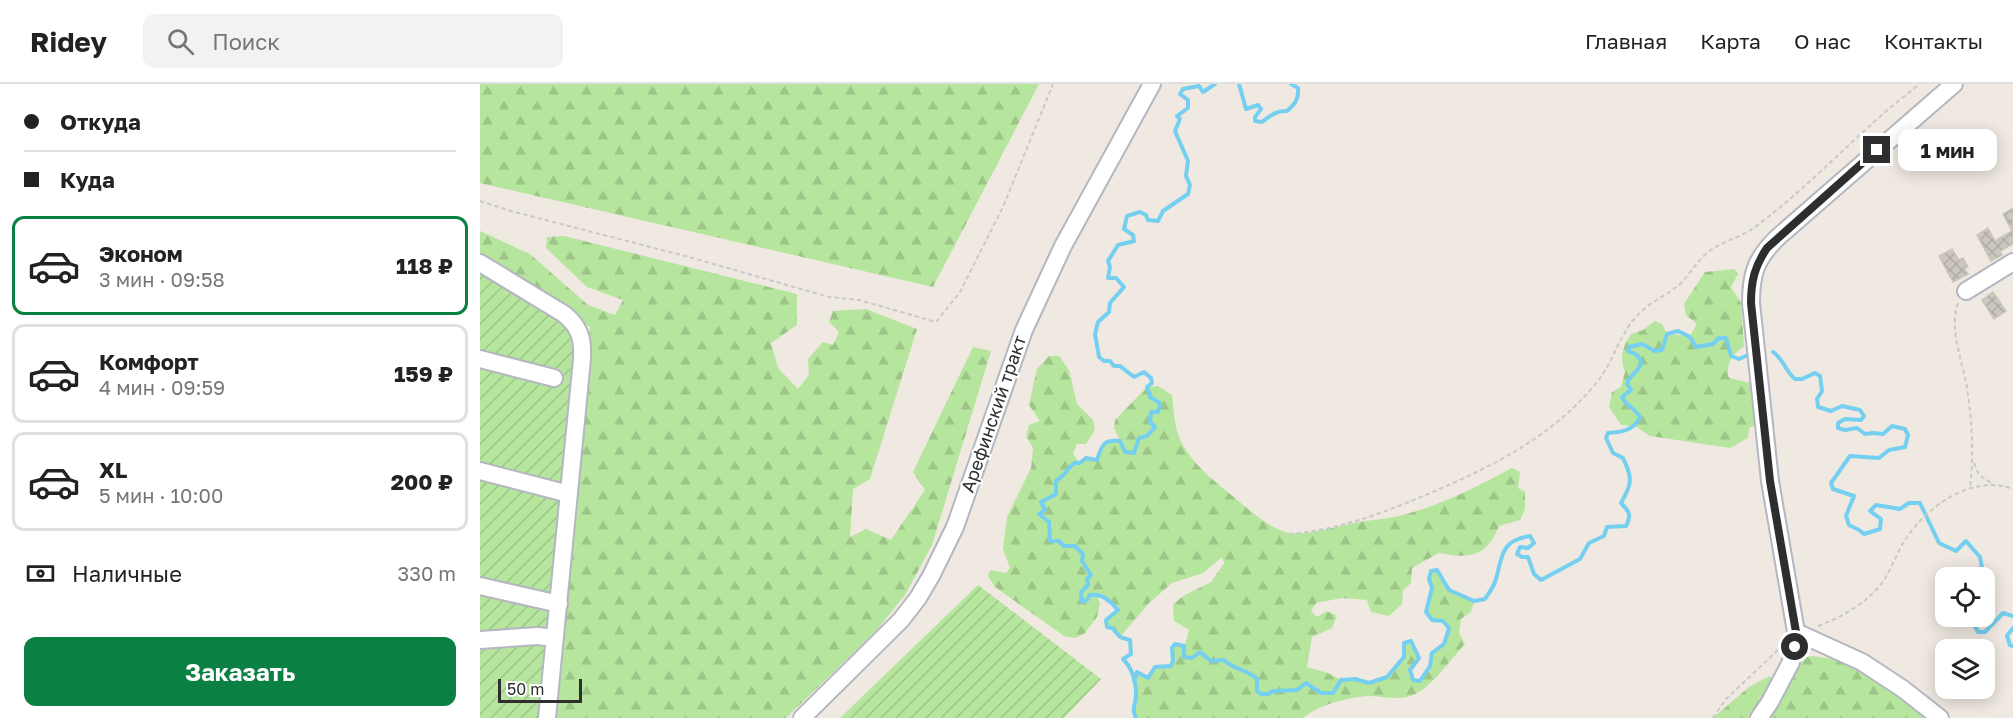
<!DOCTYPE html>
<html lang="ru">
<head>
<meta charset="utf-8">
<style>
	:root { --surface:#fff; --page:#f2f2f2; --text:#222; --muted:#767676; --line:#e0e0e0; --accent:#0b8043 }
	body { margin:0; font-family:"Golos Text",sans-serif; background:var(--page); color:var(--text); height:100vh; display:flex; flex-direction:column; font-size:22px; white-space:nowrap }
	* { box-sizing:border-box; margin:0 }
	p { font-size:20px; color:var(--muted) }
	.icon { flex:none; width:33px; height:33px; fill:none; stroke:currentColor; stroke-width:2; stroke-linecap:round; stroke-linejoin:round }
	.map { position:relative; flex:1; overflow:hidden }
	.side { display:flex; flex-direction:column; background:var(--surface); width:480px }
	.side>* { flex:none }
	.banner { display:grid; align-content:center; height:132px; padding:0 24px; background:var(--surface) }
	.tools { position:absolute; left:1455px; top:483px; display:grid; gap:12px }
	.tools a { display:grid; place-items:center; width:60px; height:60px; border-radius:12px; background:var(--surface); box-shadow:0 3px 15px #0003; font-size:30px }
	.scale { position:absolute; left:18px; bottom:15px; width:84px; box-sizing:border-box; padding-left:6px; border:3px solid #2e2e2e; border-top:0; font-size:16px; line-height:21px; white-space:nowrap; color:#2e2e2e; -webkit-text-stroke:4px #fff; paint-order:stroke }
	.end { position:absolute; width:27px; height:27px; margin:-14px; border:8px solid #2e2e2e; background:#fff; box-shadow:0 0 0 3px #fff }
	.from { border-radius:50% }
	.bubble { position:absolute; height:42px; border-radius:12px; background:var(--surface); box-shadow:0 3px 15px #0003; font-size:20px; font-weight:700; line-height:42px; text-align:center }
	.banner b { display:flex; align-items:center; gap:21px; height:57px; font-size:22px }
	.banner b+b { border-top:2px solid var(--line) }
	.banner i { width:15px; height:15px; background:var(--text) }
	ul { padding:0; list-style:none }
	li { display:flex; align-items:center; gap:18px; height:99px; margin:0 12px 9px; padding:0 12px; border:3px solid var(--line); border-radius:12px }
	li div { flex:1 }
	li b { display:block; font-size:22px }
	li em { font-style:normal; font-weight:700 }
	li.current { border-color:var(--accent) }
	li>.icon { width:54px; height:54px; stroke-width:1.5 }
	.pay { display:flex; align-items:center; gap:15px; height:66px; padding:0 24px; font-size:22px }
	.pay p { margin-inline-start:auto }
	.action { display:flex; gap:12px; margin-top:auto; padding:12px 24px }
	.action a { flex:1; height:69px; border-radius:12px; background:var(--accent); color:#fff; font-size:24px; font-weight:700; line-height:69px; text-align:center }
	header { display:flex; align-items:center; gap:36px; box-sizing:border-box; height:84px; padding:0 30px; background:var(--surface); border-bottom:2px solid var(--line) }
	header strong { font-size:28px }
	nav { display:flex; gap:33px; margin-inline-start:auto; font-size:21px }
	.search { width:420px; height:54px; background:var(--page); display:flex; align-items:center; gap:15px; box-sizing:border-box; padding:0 21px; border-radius:12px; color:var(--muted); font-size:22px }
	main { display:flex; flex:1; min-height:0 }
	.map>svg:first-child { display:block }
</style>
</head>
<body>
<header>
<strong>Ridey</strong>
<div class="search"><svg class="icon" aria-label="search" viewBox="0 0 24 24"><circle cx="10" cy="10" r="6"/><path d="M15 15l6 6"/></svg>Поиск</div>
<nav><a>Главная</a><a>Карта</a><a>О нас</a><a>Контакты</a></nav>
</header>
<main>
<section class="side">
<div class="banner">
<b><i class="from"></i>Откуда</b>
<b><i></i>Куда</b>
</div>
<ul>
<li class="current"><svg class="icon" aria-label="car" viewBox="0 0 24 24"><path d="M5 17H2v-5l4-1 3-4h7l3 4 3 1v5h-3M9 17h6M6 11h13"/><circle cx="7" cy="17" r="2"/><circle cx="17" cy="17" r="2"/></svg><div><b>Эконом</b><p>3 мин · 09:58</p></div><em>118 ₽</em></li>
<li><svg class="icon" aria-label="car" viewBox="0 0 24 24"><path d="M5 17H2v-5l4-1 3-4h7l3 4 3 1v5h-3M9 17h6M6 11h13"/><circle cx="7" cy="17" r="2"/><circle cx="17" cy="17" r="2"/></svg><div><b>Комфорт</b><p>4 мин · 09:59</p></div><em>159 ₽</em></li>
<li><svg class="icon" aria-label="car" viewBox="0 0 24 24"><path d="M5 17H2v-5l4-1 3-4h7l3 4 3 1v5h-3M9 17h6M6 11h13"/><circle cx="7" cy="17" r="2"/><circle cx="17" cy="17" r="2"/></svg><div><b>XL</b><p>5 мин · 10:00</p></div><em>200 ₽</em></li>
</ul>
<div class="pay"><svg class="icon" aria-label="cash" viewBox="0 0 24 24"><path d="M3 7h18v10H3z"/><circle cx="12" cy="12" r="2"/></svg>Наличные<p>330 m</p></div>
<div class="action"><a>Заказать</a></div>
</section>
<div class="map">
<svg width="1533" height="634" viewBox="0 0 1533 634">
	<defs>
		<pattern id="forest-firs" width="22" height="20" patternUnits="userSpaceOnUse" patternTransform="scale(1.5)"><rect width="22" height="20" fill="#b6e59e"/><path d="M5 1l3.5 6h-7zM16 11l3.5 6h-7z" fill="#9dc588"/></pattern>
		<pattern id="garden-furrows" width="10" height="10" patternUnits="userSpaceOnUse" patternTransform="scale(1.5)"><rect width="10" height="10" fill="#b6e59e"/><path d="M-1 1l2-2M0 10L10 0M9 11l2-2" fill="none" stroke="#9dc588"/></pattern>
		<pattern id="building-cross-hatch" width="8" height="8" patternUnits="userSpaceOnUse" patternTransform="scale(1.5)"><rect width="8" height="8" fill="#cbc7bf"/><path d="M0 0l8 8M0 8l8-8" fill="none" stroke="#afaba4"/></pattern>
	</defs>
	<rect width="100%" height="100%" fill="#efe9e1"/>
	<!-- forest -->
	<path fill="url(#forest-firs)" d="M 0,0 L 559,0 L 453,203 L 0,99 Z
		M 0,147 L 50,170 L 108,221 L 135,231 L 143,216 L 107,203 L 66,164 L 67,153 L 84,152 L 317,210 L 317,241 L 291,259 L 298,284 L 318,305 L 329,291 L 328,275 L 343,258 L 353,261 L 359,248 L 349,238 L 353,227 L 386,225 L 437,245 L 390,395 L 373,405 L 370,453 L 386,445 L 411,456 L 445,406 L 433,388 L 493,263 L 511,267 L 452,461 L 425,511 L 396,547 L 306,634 L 73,634 L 110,243 L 0,172 Z
		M 1254,185 L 1258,190 L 1251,203 L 1261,219 L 1264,262 C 1253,271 1245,278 1249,294 L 1275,300 L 1277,340 L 1269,344 L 1268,354 L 1250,364 L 1170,352 L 1155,342 L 1141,341 L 1129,323 L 1132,308 L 1141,303 L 1145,288 C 1139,274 1143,262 1151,250 L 1163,246 L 1175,237 L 1182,240 L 1187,250 L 1210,252 L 1217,240 L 1206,231 L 1204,220 L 1225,188 Z
		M 569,272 L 579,272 L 589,286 L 597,320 L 613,336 L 615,346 L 606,360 L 597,360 L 593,370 L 600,379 L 606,374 L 617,376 C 622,361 622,356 640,356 L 634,344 L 635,336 L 667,303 L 678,302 L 692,311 C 693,321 694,333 696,343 C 703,372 728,392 750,410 C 765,422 791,447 810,449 C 830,451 850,444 869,440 C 885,436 902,436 919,432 C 959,422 995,404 1032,384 L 1040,388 L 1038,404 L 1045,408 L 1045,425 L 1040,436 L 1019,442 C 1006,473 991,475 959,469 L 932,484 L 931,499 L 923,506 L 922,520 L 909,532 L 891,528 L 887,516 L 862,514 L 836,519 L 831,527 L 837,533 L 847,527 L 857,532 L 852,544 L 832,553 L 827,583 L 848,589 L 861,596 L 875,595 L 889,599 L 907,593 L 924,573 L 924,559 L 931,557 L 939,574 L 930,586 L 933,596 L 940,597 L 950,582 L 952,569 L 964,560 L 969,544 L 963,537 L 952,536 L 946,528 L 952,504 L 949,495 L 951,487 L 957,486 L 969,505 L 994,517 L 991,528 L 981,535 L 979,549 L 985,560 C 972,574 950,605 933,611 C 918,617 903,612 887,612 C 866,614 840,620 823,634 L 656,634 C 653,627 654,596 657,588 L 668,594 L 675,583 L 691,582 L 693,577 L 692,564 L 695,560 L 705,561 L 709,546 L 694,537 L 693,520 L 705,511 L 731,498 L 745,478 L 741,474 L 723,489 L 692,499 L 669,519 L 640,553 L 632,544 L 627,543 L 626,536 L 638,525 L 630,517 L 616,510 L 620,519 L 617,533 L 605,549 L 596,554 L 584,552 L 515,503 L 508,492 L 510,486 L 526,489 L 530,484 L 523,465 L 527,433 L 551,384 L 553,364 L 546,352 L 549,341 L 560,337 L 549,321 L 557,285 Z
		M 1332,572 L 1362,576 L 1381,584 L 1450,634 L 1289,634 C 1301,615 1312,596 1318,575 Z
		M 1290,592 L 1293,597 L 1270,634 L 1233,634 L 1269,603 Z"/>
	<!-- garden -->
	<path fill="url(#garden-furrows)" d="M 0,171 L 107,243 L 70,634 L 0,634 Z
		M 498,501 L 621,595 L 584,634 L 360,634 Z"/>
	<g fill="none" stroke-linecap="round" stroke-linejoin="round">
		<!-- stream -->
		<path stroke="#75cff0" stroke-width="4" d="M 759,0 L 766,25 L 778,21 L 781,25 L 775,33 L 775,37 L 782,38 C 790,32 797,26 807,27 C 815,20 819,15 818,4 L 811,0
			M 1293,268 C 1303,274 1305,287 1315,295 L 1322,295 L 1335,289 L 1340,292 L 1342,307 L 1337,315 L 1338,323 L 1351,327 L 1362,322 L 1380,326 L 1384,332 L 1381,336 L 1365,335 L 1358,339 L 1358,344 L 1365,346 L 1377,344 L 1385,350 L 1393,349 L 1403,350 L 1412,342 L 1425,345 L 1428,351 L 1425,363 L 1409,366 L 1399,374 L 1370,372 L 1351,399 L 1353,405 L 1374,412 L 1366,432 L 1369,441 L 1379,446 L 1384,450 L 1400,445 L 1401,435 L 1390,427 L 1396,421 L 1420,425 L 1429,419 L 1440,419 L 1459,459 L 1476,467 L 1486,457 L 1500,473 L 1503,489 L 1489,494
			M 1497,532 L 1494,540 L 1498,548 L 1505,548 L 1523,529 L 1533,532
			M 1533,544 L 1527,552 L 1530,561 L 1533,562
			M 654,597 L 657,588 L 668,594 L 675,583 L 691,582 L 693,577 L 692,564 L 695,560 L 704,562 L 704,573 L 712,574 L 720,568 L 731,577 L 744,576 C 756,587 765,584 777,595 L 777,607 L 781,610 L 788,610 L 793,607 L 817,606 L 826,599 L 841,609 L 853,609 L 861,596 L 875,595 L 889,599 L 907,593 L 924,573 L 924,559 L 931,557 L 939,574 L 930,586 L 933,596 L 940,597 L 950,582 L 952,569 L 964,560 L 969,544 L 963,537 L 952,536 L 946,528 L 952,504 L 949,495 L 951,487 L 957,486 L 969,506 L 994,517 L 1005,515 C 1008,510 1013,504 1015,498 C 1023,473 1019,457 1050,452 L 1054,459 L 1048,464 L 1040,463 L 1037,470 L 1042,473 L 1048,473 L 1054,490 L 1061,496 L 1100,475 L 1109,459 L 1124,452 L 1127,443 L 1146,442 C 1152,431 1149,427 1141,419 C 1152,400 1153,394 1143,374 L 1133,369 L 1126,354 L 1128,349 C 1142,348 1152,347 1160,334 C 1157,324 1146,323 1142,313 L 1151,306 L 1147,300 C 1149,291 1158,289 1162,278 L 1157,271 L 1148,267 L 1149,263 L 1162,260 L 1175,267 L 1182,266 L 1187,250 L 1198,247 L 1210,253 L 1216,263 L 1233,260 L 1239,254 L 1246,254 L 1251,272 L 1259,275 L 1268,271
			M 656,634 C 651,625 656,620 656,611 C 656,598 652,584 643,575 L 651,570 L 650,556 L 640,553 L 632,544 L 627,543 L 626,536 L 638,526 C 631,517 621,509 610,511 L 607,516 L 602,518 L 601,508 L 608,501 L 607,495 L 611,491 L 602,477 L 603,470 L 595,462 L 584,462 L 579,457 L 570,457 L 569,438 L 559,430 L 565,426 L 561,418 L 576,410 L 576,397 C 587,390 585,387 594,379 L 600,379 L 606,374 L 617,376 C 622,361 623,355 640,357 L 645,368 L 654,369 L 659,354 L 667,352 L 675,343 L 670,338 L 671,328 L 678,328 L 680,319 L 670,313 L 667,303 L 672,299 L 671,294 L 664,288 L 654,293 L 640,282 L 634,282 L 630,277 L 624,277 L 619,273 L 615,250 L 618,238 L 629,228 L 630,219 L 644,203 L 636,194 L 628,194 L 630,183 L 628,177 L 638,161 L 654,157 L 653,151 L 644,145 L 647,132 L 660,128 L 666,131 L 668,136 L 678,137 L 683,127 L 708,110 L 710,101 L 706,92 L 708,77 L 695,47 L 700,35 L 697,32 L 708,24 L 708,16 L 700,10 L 703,5 L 719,2 L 723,8 L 735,0"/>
	</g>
	<!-- building -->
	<path fill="url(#building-cross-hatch)" stroke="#cbc5ba" stroke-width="1.5" d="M 1533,124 L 1533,160 L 1520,167 L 1522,171 L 1511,177 L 1497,151 L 1508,144 L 1515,157 L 1532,147 L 1523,130 Z
		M 1472,165 L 1479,176 L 1483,174 L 1488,183 L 1484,184 L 1488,190 L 1473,198 L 1459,172 Z
		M 1513,208 L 1526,227 L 1514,235 L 1502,216 Z"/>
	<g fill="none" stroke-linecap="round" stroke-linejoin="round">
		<!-- minor casing -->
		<g stroke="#b4b7c1" stroke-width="20">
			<path id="minor" d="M 0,179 L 84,230 C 100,243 103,255 102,275 L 67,634
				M 1486,207 L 1533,178
				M 0,275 L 74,294
				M 0,387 L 89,410
				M 0,502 L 79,520
				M 1316,548 L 1382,578 L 1423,605 L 1460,634
				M 0,556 L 57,552 L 75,554
				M 322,634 L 421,536 L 438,514 L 451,492 L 475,443 L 544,246 L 583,162 L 672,0
				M 1279,634 L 1290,618 L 1311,578 L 1316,548 L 1290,397 L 1271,219 C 1271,189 1276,175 1297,154 L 1474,0"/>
		</g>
		<!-- path -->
		<path stroke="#c9c9c9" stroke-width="2" stroke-dasharray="4.5 3" stroke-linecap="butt" d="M 0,117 L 31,127 L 209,173 L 349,213 L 379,216 L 456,238 L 480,208 L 523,123 L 573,0
			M 1478,219 C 1468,248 1485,282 1488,311 C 1492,341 1494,372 1490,403
			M 1494,379 L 1499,391 L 1513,400
			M 809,450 C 859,446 903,429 948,410 C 1011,383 1073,353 1117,298 C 1136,275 1138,248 1163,226 C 1174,216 1189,210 1200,200 C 1211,189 1218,175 1231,166 C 1244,157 1261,153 1275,143 C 1321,109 1361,67 1404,29 C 1415,19 1428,10 1439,0
			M 1338,542 C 1361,533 1380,523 1397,505 C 1411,490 1415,470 1427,453 C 1449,421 1493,390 1533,405
			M 1233,634 L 1246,615 L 1299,565"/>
		<!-- minor -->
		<use href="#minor" stroke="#fff" stroke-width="16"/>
	</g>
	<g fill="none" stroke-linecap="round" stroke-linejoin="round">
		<!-- route -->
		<path stroke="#2e2e2e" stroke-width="8" d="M 1315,563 L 1316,548 L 1290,397 L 1271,219 C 1271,196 1275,182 1287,164 L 1397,66"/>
	</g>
	<g text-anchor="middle" stroke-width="4.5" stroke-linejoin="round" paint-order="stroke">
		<!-- street labels -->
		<g font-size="18" fill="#2e2e2e" stroke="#fff">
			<text transform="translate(514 330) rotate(-71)" y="6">Арефинский тракт</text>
		</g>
	</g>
</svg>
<div class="tools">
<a><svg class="icon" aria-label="locate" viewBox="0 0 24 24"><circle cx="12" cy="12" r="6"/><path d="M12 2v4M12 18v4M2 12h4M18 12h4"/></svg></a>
<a><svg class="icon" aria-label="layers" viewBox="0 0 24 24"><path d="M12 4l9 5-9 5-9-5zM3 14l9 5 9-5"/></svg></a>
</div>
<div class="scale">50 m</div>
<i class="end from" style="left:1315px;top:563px"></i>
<i class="end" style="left:1397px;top:66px"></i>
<div class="bubble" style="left:1418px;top:45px;width:99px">1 мин</div>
</div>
</main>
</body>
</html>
